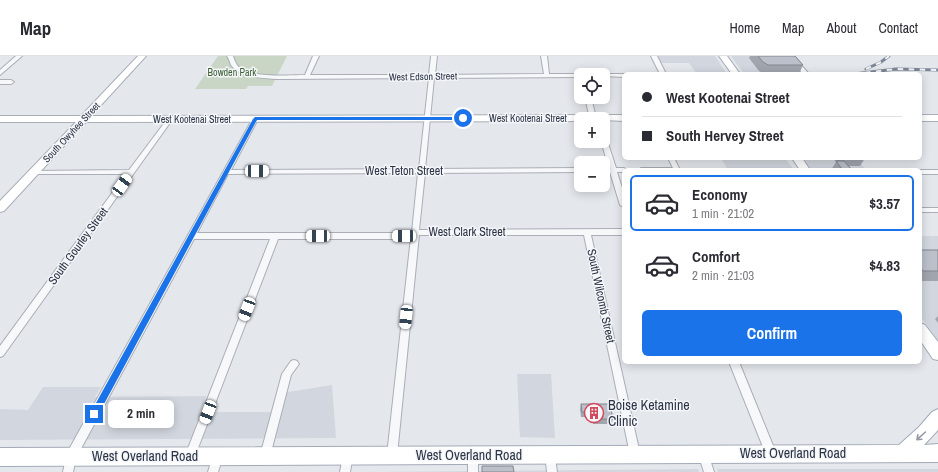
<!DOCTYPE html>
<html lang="en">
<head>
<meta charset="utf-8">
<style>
	:root { --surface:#fff; --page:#f2f2f3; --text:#2b2b33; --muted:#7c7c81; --line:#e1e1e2; --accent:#1a73e8 }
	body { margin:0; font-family:"Archivo Narrow",sans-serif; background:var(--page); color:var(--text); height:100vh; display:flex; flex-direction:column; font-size:15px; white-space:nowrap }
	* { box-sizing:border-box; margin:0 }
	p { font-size:13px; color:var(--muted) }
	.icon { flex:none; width:22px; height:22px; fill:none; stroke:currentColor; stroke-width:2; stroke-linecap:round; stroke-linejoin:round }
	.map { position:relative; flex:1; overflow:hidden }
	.side { position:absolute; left:622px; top:112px; width:300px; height:196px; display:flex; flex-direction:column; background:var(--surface); border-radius:6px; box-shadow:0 2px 10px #0003 }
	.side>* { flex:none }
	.top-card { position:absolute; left:622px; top:16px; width:300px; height:88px; border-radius:6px; box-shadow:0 2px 10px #0003; display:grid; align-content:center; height:88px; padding:0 20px; background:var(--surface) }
	.fabs { position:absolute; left:574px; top:12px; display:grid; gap:8px }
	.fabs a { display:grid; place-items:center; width:36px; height:36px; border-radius:6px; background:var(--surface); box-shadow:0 2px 10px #0003; font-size:20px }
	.end { position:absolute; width:18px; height:18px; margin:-9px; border:5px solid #1a73e8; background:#fff; box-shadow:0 0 0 2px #fff }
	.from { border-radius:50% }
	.bubble { position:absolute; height:28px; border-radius:6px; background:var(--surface); box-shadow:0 2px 10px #0003; font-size:13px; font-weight:700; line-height:28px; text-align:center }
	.car { position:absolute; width:12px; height:24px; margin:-12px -6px; border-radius:5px; box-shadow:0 0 3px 1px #0007; background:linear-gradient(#fff 24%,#345 0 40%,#fff 0 76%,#345 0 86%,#fff 0) }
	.top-card b { display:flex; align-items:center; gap:14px; height:38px; font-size:15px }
	.top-card b+b { border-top:1px solid var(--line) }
	.top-card i { width:10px; height:10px; background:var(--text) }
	ul { padding:7px 0 0; list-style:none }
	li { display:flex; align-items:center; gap:12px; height:56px; margin:0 8px 6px; padding:0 12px; border:2px solid transparent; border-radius:6px }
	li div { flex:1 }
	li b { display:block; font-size:15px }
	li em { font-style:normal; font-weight:700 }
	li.on { border-color:var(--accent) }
	li>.icon { width:36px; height:36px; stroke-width:1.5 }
	.action { display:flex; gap:8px; margin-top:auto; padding:8px 20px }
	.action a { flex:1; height:46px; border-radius:6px; background:var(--accent); color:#fff; font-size:16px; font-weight:700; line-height:46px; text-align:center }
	header { display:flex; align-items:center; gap:24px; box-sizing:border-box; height:56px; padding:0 20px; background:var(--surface); border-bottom:1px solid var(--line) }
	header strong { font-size:19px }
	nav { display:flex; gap:22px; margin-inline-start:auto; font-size:14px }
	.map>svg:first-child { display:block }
</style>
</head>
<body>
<header>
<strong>Map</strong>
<nav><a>Home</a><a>Map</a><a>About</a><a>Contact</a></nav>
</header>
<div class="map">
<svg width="938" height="416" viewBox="0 0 938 416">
	<rect width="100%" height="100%" fill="#e4e7ec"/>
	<!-- built -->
	<path fill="#d2d6de" d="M 657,0 L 715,0 L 727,18 L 697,18 L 689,7 L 661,7 Z
		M 731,0 L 787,0 L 803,18 L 744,18 Z
		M 721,102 L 785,102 L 794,114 L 728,114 Z
		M 802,102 L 856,102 L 866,114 L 811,114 Z
		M 920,178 L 921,180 L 938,180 L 938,284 L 920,260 Z
		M 517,318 L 551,318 L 555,382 L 520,381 Z
		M 332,329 L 336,382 L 0,384 L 0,353 L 28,354 L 43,331 L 101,331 L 95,341 L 206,340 L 200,356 L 272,356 L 276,338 Z
		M 698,413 L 699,416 L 381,416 Z
		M 717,413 L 938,413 L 938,416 L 718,416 Z"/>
	<!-- green -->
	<path fill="#c9d6c5" d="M 218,0 L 287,0 L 272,30 L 248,30 L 246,33 L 195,33 Z"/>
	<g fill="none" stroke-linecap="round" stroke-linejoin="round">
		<!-- street casing -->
		<g stroke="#a9aeb7" stroke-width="2">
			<path id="street" d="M 16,0 L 22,0 L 0,19 L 0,14 Z
				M 227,0 L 233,0 C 234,3 235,6 237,9 C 247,23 289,19 305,19 L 313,0 L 319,0 L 310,19 L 429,19 L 431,0 L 437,0 L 435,19 L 544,18 L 541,0 L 547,0 L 549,18 L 626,18 L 624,18 L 624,21 L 581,19 L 581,21 L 434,22 L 425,113 L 581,112 L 581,116 L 425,117 L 419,174 L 624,173 L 624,179 L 591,179 L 640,398 L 639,402 L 635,403 L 631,402 L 630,398 L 584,179 L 419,179 L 397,399 L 396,403 L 392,404 L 388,403 L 387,399 L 411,181 L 404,183 L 278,183 L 195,400 L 194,404 L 190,405 L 186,404 L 185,400 L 270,183 L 194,183 L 76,402 L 73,416 L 63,416 L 67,397 L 253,62 L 255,61 L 258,63 L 231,114 L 419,113 L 429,22 L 278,23 C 264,22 240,22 231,9 C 230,6 229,3 227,0 ZM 418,117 L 412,176 L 404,177 L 197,177 L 228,118 Z
				M 651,0 L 657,0 L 666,18 L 660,18 Z
				M 787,0 L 793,0 L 809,18 L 803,18 Z
				M 0,24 L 11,24 L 14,26 L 11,28 L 0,28 Z
				M 585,41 L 591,41 L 595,58 L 599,63 L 593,63 L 589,59 Z
				M 170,61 L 173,63 L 172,64 L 3,300 L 0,301 L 0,290 L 126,118 L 33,118 L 31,117 L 31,115 L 129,114 L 168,62 Z
				M 603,79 L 606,81 L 616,112 L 624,112 L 627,114 L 624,114 L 624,116 L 617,116 L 624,138 L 624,151 L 620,149 L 610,116 L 603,116 L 603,112 L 609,112 L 601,85 L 603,85 Z
				M 668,102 L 674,102 L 680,114 L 638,114 L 641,112 L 673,112 Z
				M 920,114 L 938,114 L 938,118 L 920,118 Z
				M 920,152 L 938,152 L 938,156 L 920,156 Z
				M 294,304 L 297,305 L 299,308 L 291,319 L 270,400 L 269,404 L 265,405 L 261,404 L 260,400 L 282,318 L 291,305 Z
				M 729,306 L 739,306 L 776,397 L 775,401 L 771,402 L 767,401 Z
				M 550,393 L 554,394 L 557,416 L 547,416 L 545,398 L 546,394 Z
				M 703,393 L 707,394 L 714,416 L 704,416 L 698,398 L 699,394 Z
				M 348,394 L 352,395 L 353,399 L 350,416 L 340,416 L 344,395 Z
				M 473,394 L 477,395 L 478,399 L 478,416 L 468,416 L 468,399 L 469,395 Z
				M 218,395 L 222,396 L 223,400 L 218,416 L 208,416 L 214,396 Z"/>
		</g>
		<!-- secondary casing -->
		<g stroke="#a9aeb7" stroke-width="2">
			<path id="secondary" d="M 138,0 L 146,0 L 91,60 L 624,59 L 624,65 L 581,63 L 581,65 L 86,66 L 4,155 L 0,156 L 0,145 L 76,66 L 0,66 L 0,60 L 81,60 Z
				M 920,59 L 938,59 L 938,65 L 920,65 Z"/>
		</g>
		<!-- primary casing -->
		<g stroke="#a3abb8" stroke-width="2">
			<path id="primary" d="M 719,0 L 727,0 L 740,18 L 732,18 Z
				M 792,102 L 802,102 L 810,114 L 800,114 Z
				M 920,267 L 925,269 L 938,286 L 938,304 L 933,303 L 920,284 Z
				M 938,353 L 938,374 L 924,389 L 938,388 L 938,406 L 0,410 L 0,392 L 899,389 L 919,371 L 932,356 Z"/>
		</g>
		<!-- street -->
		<use href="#street" fill="#f7f8fa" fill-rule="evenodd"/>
		<!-- secondary -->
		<use href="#secondary" fill="#fff" fill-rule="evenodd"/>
		<!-- primary -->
		<use href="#primary" fill="#fff" fill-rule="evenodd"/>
		<!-- rail casing -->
		<g stroke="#7d8696" stroke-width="3">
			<path id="rail" d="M 866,13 L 881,6 L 889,0
				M 854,18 L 896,13 L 938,14"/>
		</g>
		<!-- rail -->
		<use href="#rail" stroke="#f4f6f9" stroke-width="2" stroke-dasharray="5.5" stroke-linecap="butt"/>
	</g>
	<!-- wall -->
	<path fill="#a1a5ae" d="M 750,0 L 795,0 L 803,9 L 799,18 L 764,18 L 759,15 L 749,2 Z
		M 833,102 L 865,102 L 860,110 L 849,110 L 851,113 L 850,114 L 831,114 L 836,106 Z
		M 920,194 L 938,194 L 938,225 L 920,225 Z
		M 938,260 L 938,267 L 935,263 Z
		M 581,348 L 613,363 L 611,368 L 593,368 L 591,361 L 581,361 L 580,353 Z"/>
	<!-- building -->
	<path fill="#bbc0ca" stroke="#83868d" d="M 758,0 L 795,0 L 803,9 L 768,9 L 763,6 Z
		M 836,105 L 844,105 L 851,113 L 842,113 Z
		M 920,194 L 938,194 L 938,215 L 923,215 L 920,211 Z
		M 581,348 L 610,348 L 613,363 L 594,363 L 593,356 L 582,356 Z
		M 482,410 L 513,410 L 514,416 L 482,416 Z"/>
	<!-- one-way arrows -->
	<defs><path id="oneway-shaft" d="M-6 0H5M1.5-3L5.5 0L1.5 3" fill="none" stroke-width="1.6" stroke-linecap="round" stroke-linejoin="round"/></defs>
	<use stroke="#959aa2" href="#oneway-shaft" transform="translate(921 380) rotate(138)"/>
	<!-- route -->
	<path fill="#1a73e8" d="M 255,61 L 463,61 L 466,62 L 463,64 L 257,64 L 97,361 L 91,361 L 90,358 L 91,356 L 253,63 Z"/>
	<!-- icons -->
	<defs>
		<g id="building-ring" transform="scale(1)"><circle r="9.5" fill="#f4f6f9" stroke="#d1495b" stroke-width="1.5"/><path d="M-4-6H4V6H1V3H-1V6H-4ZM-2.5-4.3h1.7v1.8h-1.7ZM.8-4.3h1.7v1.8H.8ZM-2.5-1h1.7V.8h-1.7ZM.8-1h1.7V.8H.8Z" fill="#d1495b"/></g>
	</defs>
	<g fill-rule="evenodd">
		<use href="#building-ring" x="594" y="357"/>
	</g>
	<g text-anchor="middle" stroke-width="3" stroke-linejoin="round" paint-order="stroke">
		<!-- far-park labels -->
		<g font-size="10" fill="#3f6138" stroke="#f4f6f9">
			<text x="232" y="20">Bowden Park</text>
		</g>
		<!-- far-street labels -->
		<g font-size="10" fill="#2b3445" stroke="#f4f6f9">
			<text transform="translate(423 20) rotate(-1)" y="4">West Edson Street</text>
			<text x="528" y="66">West Kootenai Street</text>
			<text x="192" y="67">West Kootenai Street</text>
			<text transform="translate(71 76) rotate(-47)" y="4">South Owyhee Street</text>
		</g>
		<!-- street labels -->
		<g font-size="12" fill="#2b3445" stroke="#f4f6f9">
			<text x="404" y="119">West Teton Street</text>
			<text x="467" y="180">West Clark Street</text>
			<text transform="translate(78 190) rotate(-54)" y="4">South Gourley Street</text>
			<text transform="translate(601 240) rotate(78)" y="4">South Wilcomb Street</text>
		</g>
		<!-- near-poi labels -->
		<g font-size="14" fill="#2b3445" stroke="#f4f6f9" text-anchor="start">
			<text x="608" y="354">Boise Ketamine<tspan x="608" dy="16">Clinic</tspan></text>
		</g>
		<!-- near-street labels -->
		<g font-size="14" fill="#2b3445" stroke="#f4f6f9">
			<text x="793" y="402">West Overland Road</text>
			<text x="469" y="404">West Overland Road</text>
			<text x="145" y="405">West Overland Road</text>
		</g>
	</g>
</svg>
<div class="fabs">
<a><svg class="icon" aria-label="locate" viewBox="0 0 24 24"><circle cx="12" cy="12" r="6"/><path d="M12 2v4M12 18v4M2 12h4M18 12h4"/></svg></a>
<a>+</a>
<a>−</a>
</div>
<i class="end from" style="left:463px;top:62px"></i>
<i class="end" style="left:94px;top:358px"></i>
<div class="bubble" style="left:108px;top:344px;width:66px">2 min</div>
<i class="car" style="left:257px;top:115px;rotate:90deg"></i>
<i class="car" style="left:122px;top:129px;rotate:36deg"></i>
<i class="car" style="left:318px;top:180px;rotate:270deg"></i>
<i class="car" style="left:404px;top:180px;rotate:270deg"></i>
<i class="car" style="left:247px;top:253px;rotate:201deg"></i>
<i class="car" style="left:406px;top:261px;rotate:186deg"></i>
<i class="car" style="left:208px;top:356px;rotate:201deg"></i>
<div class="top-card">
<b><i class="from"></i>West Kootenai Street</b>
<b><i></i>South Hervey Street</b>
</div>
<section class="side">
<ul>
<li class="on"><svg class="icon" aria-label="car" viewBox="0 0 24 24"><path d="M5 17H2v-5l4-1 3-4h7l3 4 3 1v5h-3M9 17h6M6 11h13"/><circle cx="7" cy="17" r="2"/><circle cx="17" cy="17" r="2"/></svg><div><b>Economy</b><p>1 min · 21:02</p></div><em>$3.57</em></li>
<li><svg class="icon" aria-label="car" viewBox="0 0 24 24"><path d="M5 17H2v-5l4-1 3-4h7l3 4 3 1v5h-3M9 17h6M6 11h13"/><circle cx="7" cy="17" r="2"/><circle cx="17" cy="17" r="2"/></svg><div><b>Comfort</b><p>2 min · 21:03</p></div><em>$4.83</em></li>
</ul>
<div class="action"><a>Confirm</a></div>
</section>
</div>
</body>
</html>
